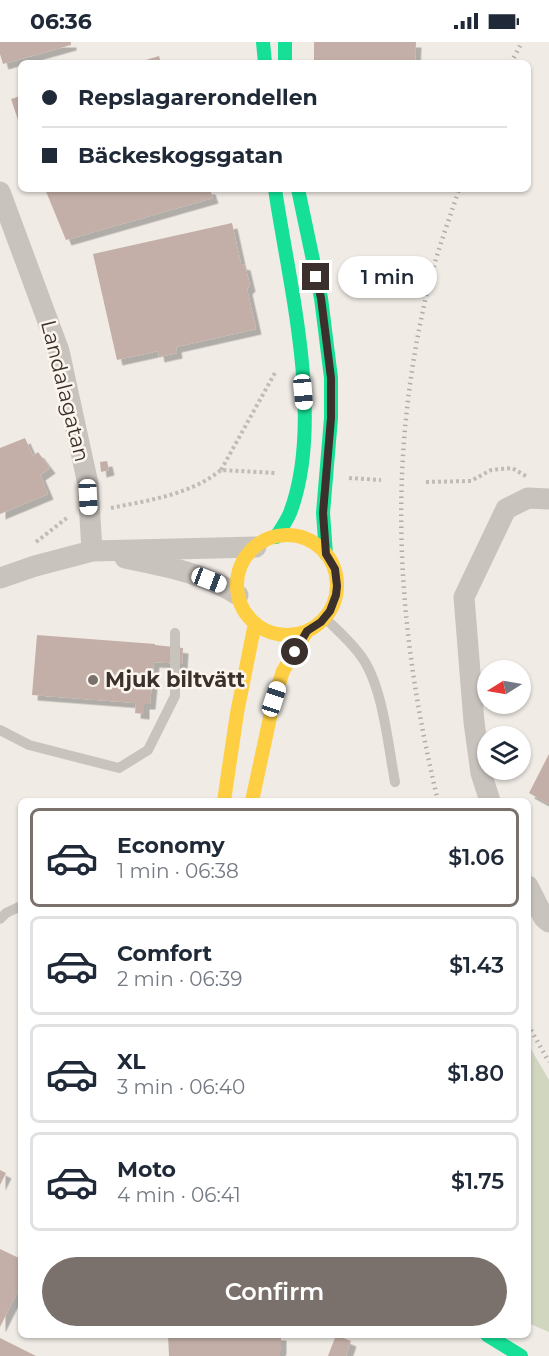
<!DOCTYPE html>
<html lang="en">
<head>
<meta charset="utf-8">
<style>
	:root { --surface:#fff; --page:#f2f2f3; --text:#1f2937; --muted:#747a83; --line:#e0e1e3; --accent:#7a716c }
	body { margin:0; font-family:Montserrat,sans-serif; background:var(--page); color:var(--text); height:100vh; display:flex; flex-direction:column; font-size:22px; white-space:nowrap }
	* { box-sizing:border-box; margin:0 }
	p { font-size:20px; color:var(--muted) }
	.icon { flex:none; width:33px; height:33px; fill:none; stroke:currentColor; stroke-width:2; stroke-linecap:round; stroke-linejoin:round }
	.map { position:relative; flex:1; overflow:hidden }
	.sheet { position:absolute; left:18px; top:756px; width:513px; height:540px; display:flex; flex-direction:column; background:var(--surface); border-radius:9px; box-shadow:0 2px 4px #0004 }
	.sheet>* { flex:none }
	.guide { position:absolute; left:18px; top:18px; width:513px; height:132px; border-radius:9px; box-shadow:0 2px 4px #0004; display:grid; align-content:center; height:132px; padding:0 24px; background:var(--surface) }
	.needle { width:39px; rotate:259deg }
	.fabs { position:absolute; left:477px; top:618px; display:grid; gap:12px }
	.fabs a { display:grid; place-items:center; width:54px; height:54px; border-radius:50%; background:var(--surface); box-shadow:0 2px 4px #0004; font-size:30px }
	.end { position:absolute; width:27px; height:27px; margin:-14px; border:8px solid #3b302b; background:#fff; box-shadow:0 0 0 3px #fff }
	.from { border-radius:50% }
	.bubble { position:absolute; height:42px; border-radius:21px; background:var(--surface); box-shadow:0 2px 4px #0004; font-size:20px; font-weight:600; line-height:42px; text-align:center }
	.car { position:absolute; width:18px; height:36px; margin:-18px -9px; border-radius:8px; box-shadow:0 0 4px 2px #0007; background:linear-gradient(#fff 24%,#345 0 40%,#fff 0 76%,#345 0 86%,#fff 0) }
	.guide b { display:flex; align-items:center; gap:21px; height:57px; font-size:22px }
	.guide b+b { border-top:2px solid var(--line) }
	.guide i { width:15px; height:15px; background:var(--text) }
	ul { padding:10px 0 0; list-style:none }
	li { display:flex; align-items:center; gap:18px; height:99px; margin:0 12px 9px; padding:0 12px; border:3px solid var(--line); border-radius:9px }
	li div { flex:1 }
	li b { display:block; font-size:22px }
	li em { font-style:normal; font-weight:600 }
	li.selected { border-color:var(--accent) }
	li>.icon { width:54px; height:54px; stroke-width:1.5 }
	.action { display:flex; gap:12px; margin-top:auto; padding:12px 24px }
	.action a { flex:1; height:69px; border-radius:36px; background:var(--accent); color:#fff; font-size:24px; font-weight:600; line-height:69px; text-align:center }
	.status { display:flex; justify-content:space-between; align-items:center; height:42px; padding:0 30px; background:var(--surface); direction:ltr }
	.status svg { height:16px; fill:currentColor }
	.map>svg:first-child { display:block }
</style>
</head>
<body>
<div class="status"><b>06:36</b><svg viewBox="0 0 49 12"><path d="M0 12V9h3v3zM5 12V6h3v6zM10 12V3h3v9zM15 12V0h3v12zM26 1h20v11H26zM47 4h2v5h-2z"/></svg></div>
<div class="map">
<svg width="549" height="1314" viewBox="0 0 549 1314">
	<defs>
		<filter id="shadow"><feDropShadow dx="5.5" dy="5.5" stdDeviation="0" flood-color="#0004"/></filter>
	</defs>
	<rect width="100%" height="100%" fill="#f0ebe5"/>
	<!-- green -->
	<path fill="#d1d6bf" d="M 528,1002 L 549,1038 L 549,1290 L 528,1281 Z"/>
	<!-- building -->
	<path fill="#c3afa7" filter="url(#shadow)" d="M 0,0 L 71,0 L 71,3 L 3,22 L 0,12 Z
		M 314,0 L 416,0 L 415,21 L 314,21 Z
		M 159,14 L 161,21 L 139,21 L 139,20 Z
		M 21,54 L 21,87 L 11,57 Z
		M 45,147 L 210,147 L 213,156 L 66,198 Z
		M 232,181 L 241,222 L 245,223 L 250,244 L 247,247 L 256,287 L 176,305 L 177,311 L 159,315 L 158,309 L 117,318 L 93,212 Z
		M 25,396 L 33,414 L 38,410 L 50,426 L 40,433 L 48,452 L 0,472 L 0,406 Z
		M 107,419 L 109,428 L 101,430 L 100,420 Z
		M 37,593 L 155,602 L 155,603 L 183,606 L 182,622 L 154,620 L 150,662 L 144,662 L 144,672 L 135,671 L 136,661 L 32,653 Z
		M 549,712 L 549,762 L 529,751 Z
		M 0,1128 L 6,1131 L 0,1143 Z
		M 0,1207 L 21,1217 L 21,1243 L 0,1285 Z
		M 168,1293 L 281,1293 L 281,1308 L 280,1307 L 280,1314 L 169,1314 Z
		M 336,1293 L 351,1299 L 346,1314 L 328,1314 Z
		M 0,1296 L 36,1314 L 0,1314 Z"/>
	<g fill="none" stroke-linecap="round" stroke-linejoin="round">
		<!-- path -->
		<path stroke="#c2bbb6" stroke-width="4" stroke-dasharray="3 3" stroke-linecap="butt" d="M 221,428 L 276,329
			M 349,436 L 381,438
			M 426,440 L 471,439 L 491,428 L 512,426 L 526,434
			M 111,466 C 149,458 190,453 221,428 L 276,431
			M 36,500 L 68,475"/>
		<!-- lane -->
		<path stroke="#c9c3be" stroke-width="10" d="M 325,576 C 337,588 351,600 361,614 C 383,644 388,703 395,740
			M 0,688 L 29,703 L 119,726 L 148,708 L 175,654 L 175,591
			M 0,877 L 6,871 L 21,864"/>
		<!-- street -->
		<path stroke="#c9c3be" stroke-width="21" d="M 0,150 L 59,309 L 88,442 L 92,509
			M 125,516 C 164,524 204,531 238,553
			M 0,536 L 35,524 L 92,509 L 256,505
			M 490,759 L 481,731 L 474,680 L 464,555 L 506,467 L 528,456 L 549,457
			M 528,844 L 544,876 L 549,880"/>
		<!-- fast -->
		<path stroke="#16e098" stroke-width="14" d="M 263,0 L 265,21
			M 285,0 L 285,21
			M 275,147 C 289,242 325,379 290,471 C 286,480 281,487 276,495
			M 298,147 L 321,256 L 331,336 L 331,376 L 323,471 L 326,512
			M 487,1293 L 521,1314"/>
		<!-- slow -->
		<path stroke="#ffcf43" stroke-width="14" d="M237 543a50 50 0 1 1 100 0a50 50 0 1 1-100 0Z
			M 224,759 L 237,671 L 255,581
			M 252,759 L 274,657 L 283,629 L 307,589"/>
		<!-- rail -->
		<path stroke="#b1aca8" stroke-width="4.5" stroke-dasharray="1.5 4.5" stroke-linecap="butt" d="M 511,21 L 522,0
			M 438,759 C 396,584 386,419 429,242 C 437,210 449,178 459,147
			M 528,983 L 549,1020"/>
	</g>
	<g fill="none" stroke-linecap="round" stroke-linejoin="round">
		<!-- route -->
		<path stroke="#3b302b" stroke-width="8" d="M 295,610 L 307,589 L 321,580 L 330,569 L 336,553 L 337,544 L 335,527 L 326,512 L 323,471 L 331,376 L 331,336 L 321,256 L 316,235"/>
	</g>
	<!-- markers -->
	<circle fill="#7a716c" stroke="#fbf5ee" stroke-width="2" cx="93" cy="638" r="6"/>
	<g text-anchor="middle" stroke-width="5" stroke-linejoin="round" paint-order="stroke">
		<!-- street labels -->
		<g font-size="21" fill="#3b302b" stroke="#fbf5ee">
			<text transform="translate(65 349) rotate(76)" y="7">Landalagatan</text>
		</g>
		<!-- poi labels -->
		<g font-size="21" font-weight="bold" fill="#3b302b" stroke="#fbf5ee" text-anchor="start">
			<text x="105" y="645">Mjuk biltvätt</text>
		</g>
	</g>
</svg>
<div class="fabs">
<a><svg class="needle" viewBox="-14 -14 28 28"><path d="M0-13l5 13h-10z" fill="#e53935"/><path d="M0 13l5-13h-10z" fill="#747a83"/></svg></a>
<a><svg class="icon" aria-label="layers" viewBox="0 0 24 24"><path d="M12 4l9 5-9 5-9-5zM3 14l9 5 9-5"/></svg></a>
</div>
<i class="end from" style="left:295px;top:610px"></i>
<i class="end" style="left:316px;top:235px"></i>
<div class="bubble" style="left:338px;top:214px;width:99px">1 min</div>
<i class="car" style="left:303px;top:350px;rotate:175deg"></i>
<i class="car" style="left:88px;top:455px;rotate:177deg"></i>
<i class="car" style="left:209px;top:538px;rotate:111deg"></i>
<i class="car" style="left:274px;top:657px;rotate:18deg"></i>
<div class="guide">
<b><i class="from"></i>Repslagarerondellen</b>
<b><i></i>Bäckeskogsgatan</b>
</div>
<section class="sheet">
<ul>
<li class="selected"><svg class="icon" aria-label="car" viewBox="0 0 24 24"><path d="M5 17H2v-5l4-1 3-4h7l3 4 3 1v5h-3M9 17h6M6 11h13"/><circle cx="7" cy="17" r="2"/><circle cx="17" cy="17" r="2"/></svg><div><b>Economy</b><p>1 min · 06:38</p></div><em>$1.06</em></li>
<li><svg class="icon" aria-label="car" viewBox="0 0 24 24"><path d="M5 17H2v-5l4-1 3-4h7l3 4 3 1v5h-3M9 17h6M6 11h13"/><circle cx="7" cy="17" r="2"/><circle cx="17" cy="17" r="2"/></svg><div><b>Comfort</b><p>2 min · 06:39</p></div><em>$1.43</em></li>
<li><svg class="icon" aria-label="car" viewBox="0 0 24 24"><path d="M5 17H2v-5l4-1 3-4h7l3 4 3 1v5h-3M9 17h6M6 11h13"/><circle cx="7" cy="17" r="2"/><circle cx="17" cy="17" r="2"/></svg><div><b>XL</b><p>3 min · 06:40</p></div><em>$1.80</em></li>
<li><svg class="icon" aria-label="car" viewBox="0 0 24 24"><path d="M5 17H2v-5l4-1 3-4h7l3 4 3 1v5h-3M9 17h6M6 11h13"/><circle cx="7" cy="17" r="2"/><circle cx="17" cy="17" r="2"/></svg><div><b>Moto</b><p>4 min · 06:41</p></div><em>$1.75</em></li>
</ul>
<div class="action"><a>Confirm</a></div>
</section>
</div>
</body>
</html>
